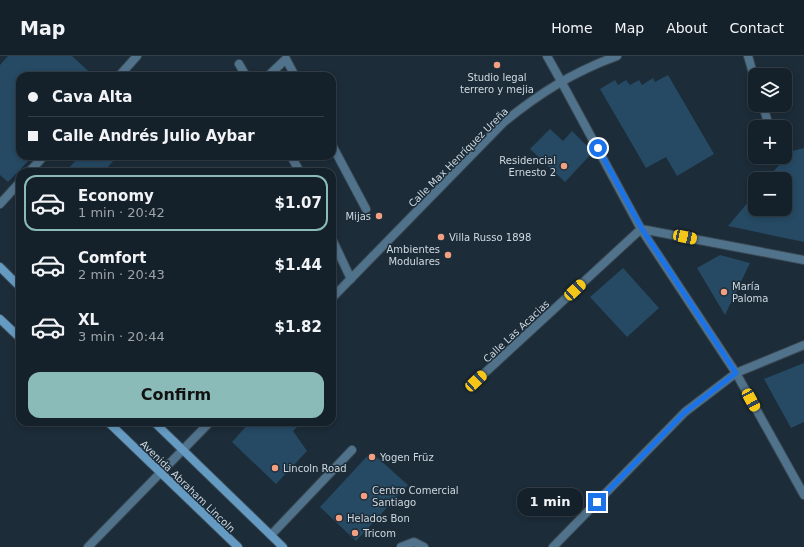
<!DOCTYPE html>
<html lang="en">
<head>
<meta charset="utf-8">
<style>
	:root { --surface:#15212a; --page:#1e2932; --text:#f1f3f6; --muted:#9da3a8; --line:#343e47; --accent:#8bbbb9 }
	body { margin:0; font-family:"DejaVu Sans",sans-serif; background:var(--page); color:var(--text); height:100vh; display:flex; flex-direction:column; font-size:15px; white-space:nowrap }
	* { box-sizing:border-box; margin:0 }
	p { font-size:13px; color:var(--muted) }
	.icon { flex:none; width:22px; height:22px; fill:none; stroke:currentColor; stroke-width:2; stroke-linecap:round; stroke-linejoin:round }
	.map { position:relative; flex:1; overflow:hidden }
	.sheet { position:absolute; left:16px; top:112px; width:320px; height:258px; display:flex; flex-direction:column; background:var(--surface); border-radius:12px; box-shadow:0 2px 6px #0003,0 0 0 1px var(--line) }
	.sheet>* { flex:none }
	.top-card { position:absolute; left:16px; top:16px; width:320px; height:88px; border-radius:12px; box-shadow:0 2px 6px #0003,0 0 0 1px var(--line); display:grid; align-content:center; height:88px; padding:0 12px; background:var(--surface) }
	.fabs { position:absolute; left:748px; top:12px; display:grid; gap:8px }
	.fabs a { display:grid; place-items:center; width:44px; height:44px; border-radius:8px; background:var(--surface); box-shadow:0 2px 6px #0003,0 0 0 1px var(--line); font-size:20px }
	.end { position:absolute; width:18px; height:18px; margin:-9px; border:5px solid #1a73e8; background:#fff; box-shadow:0 0 0 2px #fff }
	.from { border-radius:50% }
	.bubble { position:absolute; height:28px; border-radius:12px; background:var(--surface); box-shadow:0 2px 6px #0003,0 0 0 1px var(--line); font-size:13px; font-weight:600; line-height:28px; text-align:center }
	.car { position:absolute; width:12px; height:24px; margin:-12px -6px; border-radius:5px; box-shadow:0 0 3px 1px #0007; background:linear-gradient(#f5c518 24%,#345 0 40%,#f5c518 0 76%,#345 0 86%,#f5c518 0) }
	.top-card b { display:flex; align-items:center; gap:14px; height:38px; font-size:15px }
	.top-card b+b { border-top:1px solid var(--line) }
	.top-card i { width:10px; height:10px; background:var(--text) }
	ul { padding:7px 0 0; list-style:none }
	li { display:flex; align-items:center; gap:12px; height:56px; margin:0 8px 6px; padding:0 4px; border:2px solid transparent; border-radius:12px }
	li div { flex:1 }
	li b { display:block; font-size:15px }
	li em { font-style:normal; font-weight:600 }
	li.current { border-color:var(--accent) }
	li>.icon { width:36px; height:36px; stroke-width:1.5 }
	.cta { display:flex; gap:8px; margin-top:auto; padding:8px 12px }
	.cta a { flex:1; height:46px; border-radius:12px; background:var(--accent); color:#111; font-size:16px; font-weight:600; line-height:46px; text-align:center }
	header { display:flex; align-items:center; gap:24px; box-sizing:border-box; height:56px; padding:0 20px; background:var(--surface); border-bottom:1px solid var(--line) }
	header strong { font-size:19px }
	nav { display:flex; gap:22px; margin-inline-start:auto; font-size:14px }
	.map>svg:first-child { display:block }
</style>
</head>
<body>
<header>
<strong>Map</strong>
<nav><a>Home</a><a>Map</a><a>About</a><a>Contact</a></nav>
</header>
<div class="map">
<svg width="804" height="491" viewBox="0 0 804 491">
	<rect width="100%" height="100%" fill="#1c2c38"/>
	<!-- building -->
	<path fill="#264a64" d="M 8,0 L 72,0 L 94,20 L 20,20 L 20,100 L 33,100 L 8,126 L 0,119 L 0,9 Z
		M 668,19 L 714,98 L 677,120 L 666,101 L 646,112 L 600,33 L 615,24 L 618,29 L 626,24 L 630,29 L 639,24 L 642,29 L 653,22 L 655,26 Z
		M 550,73 L 563,85 L 572,75 L 593,96 L 565,126 L 530,93 Z
		M 804,92 L 804,186 L 728,170 L 755,138 L 755,153 L 785,153 L 785,123 L 767,123 L 780,108 L 778,101 L 785,101 L 785,97 Z
		M 80,100 L 118,100 L 103,116 L 65,116 Z
		M 720,199 L 750,207 L 725,259 L 697,212 Z
		M 623,212 L 659,252 L 627,281 L 590,241 Z
		M 804,307 L 804,366 L 791,372 L 764,323 Z
		M 250,366 L 302,366 L 293,375 L 307,395 L 276,428 L 232,386 Z
		M 371,396 L 408,429 L 356,485 L 320,451 Z"/>
	<g fill="none" stroke-linecap="round" stroke-linejoin="round">
		<!-- service casing -->
		<g stroke="#384853" stroke-width="10">
			<path id="service" d="M 748,0 L 755,24
				M 239,8 L 246,20
				M 119,20 L 137,0
				M 268,20 L 286,3 L 295,20
				M 763,49 L 768,67
				M 332,89 L 366,153
				M 291,100 L 300,116
				M 29,116 L 44,100
				M 0,148 L 20,126
				M 332,183 L 351,223
				M 271,479 L 352,394
				M 401,491 L 414,486 L 424,491"/>
		</g>
		<!-- minor casing -->
		<g stroke="#384853" stroke-width="10">
			<path id="minor" d="M 547,0 L 561,25 L 641,173 L 736,317 L 804,439
				M 332,242 L 504,66 C 540,37 573,16 617,0
				M 476,325 L 641,173 L 804,204
				M 88,491 L 210,366
				M 553,491 L 685,356 L 736,317 L 804,289"/>
		</g>
		<!-- secondary casing -->
		<g stroke="#384853" stroke-width="10">
			<path id="secondary" d="M 0,211 L 20,231
				M 0,263 L 20,282
				M 108,366 L 238,491
				M 154,366 L 283,491"/>
		</g>
		<!-- service -->
		<use href="#service" stroke="#51728b" stroke-width="8"/>
		<!-- minor -->
		<use href="#minor" stroke="#51728b" stroke-width="8"/>
		<!-- secondary -->
		<use href="#secondary" stroke="#659bc3" stroke-width="8"/>
	</g>
	<g fill="none" stroke-linecap="round" stroke-linejoin="round">
		<!-- route -->
		<path stroke="#1a73e8" stroke-width="5" d="M 597,446 L 685,356 L 736,317 L 642,173 L 598,92"/>
	</g>
	<!-- markers -->
	<g fill="#f3a082" stroke="#1c2c38" stroke-width="1.5">
		<circle cx="497" cy="9" r="4"/>
		<circle cx="564" cy="110" r="4"/>
		<circle cx="379" cy="160" r="4"/>
		<circle cx="441" cy="181" r="4"/>
		<circle cx="448" cy="199" r="4"/>
		<circle cx="724" cy="236" r="4"/>
		<circle cx="372" cy="401" r="4"/>
		<circle cx="275" cy="412" r="4"/>
		<circle cx="364" cy="440" r="4"/>
		<circle cx="339" cy="462" r="4"/>
		<circle cx="355" cy="477" r="4"/>
	</g>
	<g text-anchor="middle" stroke-width="3" stroke-linejoin="round" paint-order="stroke">
		<!-- poi labels -->
		<g font-size="10" fill="#ced8e0" stroke="#1c2c38" text-anchor="start">
			<text x="497" y="25" text-anchor="middle">Studio legal<tspan x="497" dy="12">terrero y mejia</tspan></text>
			<text x="556" y="108" text-anchor="end">Residencial<tspan x="556" dy="12">Ernesto 2</tspan></text>
			<text x="371" y="164" text-anchor="end">Mijas</text>
			<text x="449" y="185">Villa Russo 1898</text>
			<text x="440" y="197" text-anchor="end">Ambientes<tspan x="440" dy="12">Modulares</tspan></text>
			<text x="732" y="234">María<tspan x="732" dy="12">Paloma</tspan></text>
			<text x="380" y="405">Yogen Früz</text>
			<text x="283" y="416">Lincoln Road</text>
			<text x="372" y="438">Centro Comercial<tspan x="372" dy="12">Santiago</tspan></text>
			<text x="347" y="466">Helados Bon</text>
			<text x="363" y="481">Tricom</text>
		</g>
		<!-- street labels -->
		<g font-size="10" fill="#ced8e0" stroke="#1c2c38">
			<text transform="translate(458 101) rotate(-45)" y="4">Calle Max Henríquez Ureña</text>
			<text transform="translate(516 275) rotate(-43)" y="4">Calle Las Acacias</text>
			<text transform="translate(188 430) rotate(44)" y="4">Avenida Abraham Lincoln</text>
		</g>
	</g>
</svg>
<div class="fabs">
<a><svg class="icon" aria-label="layers" viewBox="0 0 24 24"><path d="M12 4l9 5-9 5-9-5zM3 14l9 5 9-5"/></svg></a>
<a>+</a>
<a>−</a>
</div>
<i class="end from" style="left:598px;top:92px"></i>
<i class="end" style="left:597px;top:446px"></i>
<div class="bubble" style="left:517px;top:432px;width:66px">1 min</div>
<i class="car" style="left:685px;top:181px;rotate:102deg"></i>
<i class="car" style="left:575px;top:234px;rotate:47deg"></i>
<i class="car" style="left:476px;top:325px;rotate:47deg"></i>
<i class="car" style="left:751px;top:344px;rotate:151deg"></i>
<div class="top-card">
<b><i class="from"></i>Cava Alta</b>
<b><i></i>Calle Andrés Julio Aybar</b>
</div>
<section class="sheet">
<ul>
<li class="current"><svg class="icon" aria-label="car" viewBox="0 0 24 24"><path d="M5 17H2v-5l4-1 3-4h7l3 4 3 1v5h-3M9 17h6M6 11h13"/><circle cx="7" cy="17" r="2"/><circle cx="17" cy="17" r="2"/></svg><div><b>Economy</b><p>1 min · 20:42</p></div><em>$1.07</em></li>
<li><svg class="icon" aria-label="car" viewBox="0 0 24 24"><path d="M5 17H2v-5l4-1 3-4h7l3 4 3 1v5h-3M9 17h6M6 11h13"/><circle cx="7" cy="17" r="2"/><circle cx="17" cy="17" r="2"/></svg><div><b>Comfort</b><p>2 min · 20:43</p></div><em>$1.44</em></li>
<li><svg class="icon" aria-label="car" viewBox="0 0 24 24"><path d="M5 17H2v-5l4-1 3-4h7l3 4 3 1v5h-3M9 17h6M6 11h13"/><circle cx="7" cy="17" r="2"/><circle cx="17" cy="17" r="2"/></svg><div><b>XL</b><p>3 min · 20:44</p></div><em>$1.82</em></li>
</ul>
<div class="cta"><a>Confirm</a></div>
</section>
</div>
</body>
</html>
